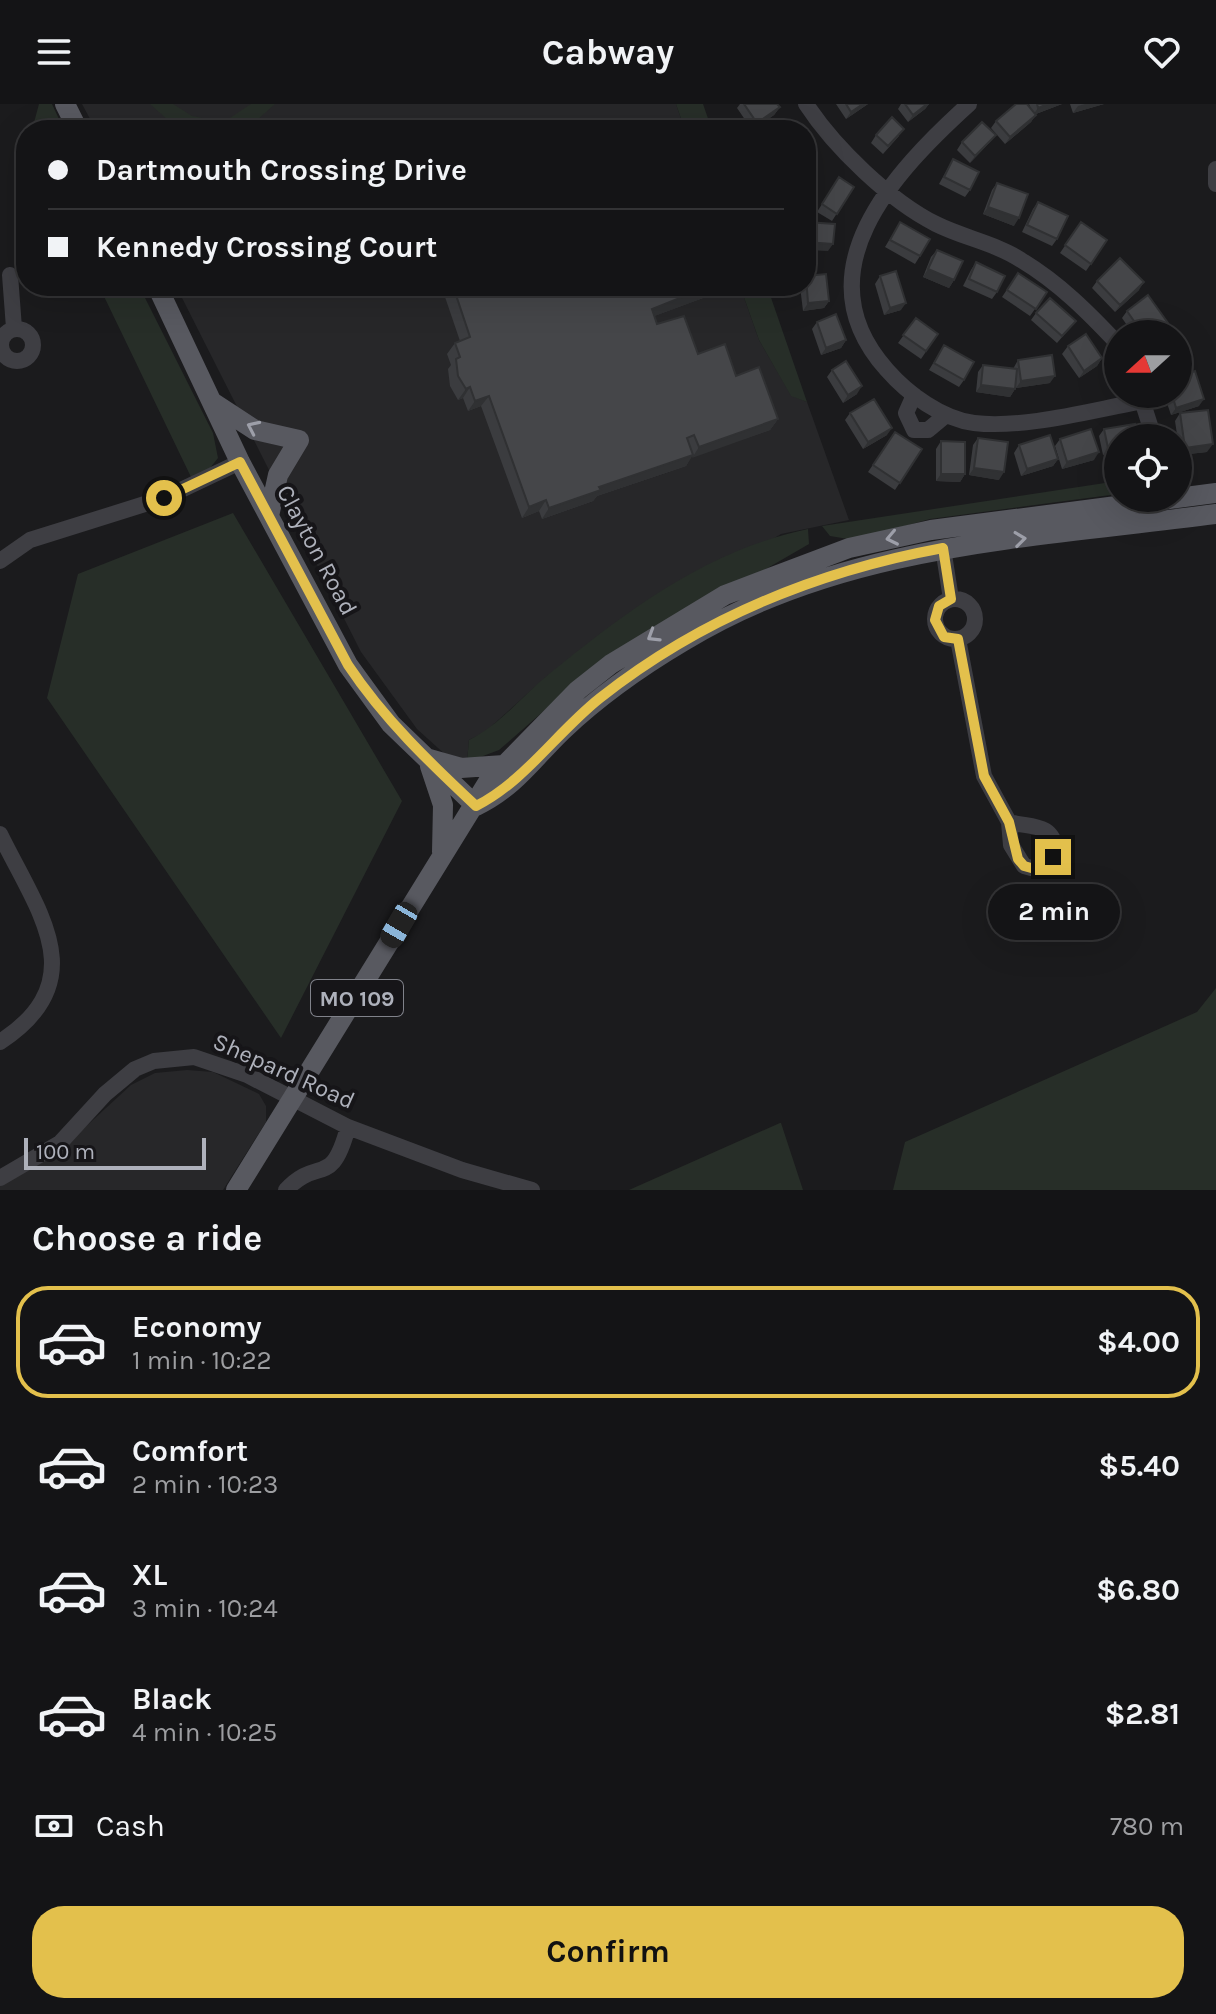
<!DOCTYPE html>
<html lang="en">
<head>
<meta charset="utf-8">
<style>
	:root { --surface:#141416; --page:#212123; --text:#f1f3f6; --muted:#9d9ea1; --line:#333335; --accent:#e3c04c }
	body { margin:0; font-family:Karla,sans-serif; background:var(--page); color:var(--text); height:100vh; display:flex; flex-direction:column; font-size:30px; white-space:nowrap }
	* { box-sizing:border-box; margin:0 }
	p { font-size:26px; color:var(--muted) }
	.icon { flex:none; width:44px; height:44px; fill:none; stroke:currentColor; stroke-width:2; stroke-linecap:round; stroke-linejoin:round }
	.map { position:relative; height:1086px; overflow:hidden }
	.panel { display:flex; flex-direction:column; background:var(--surface); flex:1 }
	.panel>* { flex:none }
	.top-card { position:absolute; left:16px; top:16px; width:800px; height:176px; border-radius:32px; box-shadow:0 8px 32px #0002,0 0 0 2px var(--line); display:grid; align-content:center; height:176px; padding:0 32px; background:var(--surface) }
	.needle { width:52px; rotate:249deg }
	.tools { position:absolute; left:1104px; top:216px; display:grid; gap:16px }
	.tools a { display:grid; place-items:center; width:88px; height:88px; border-radius:50%; background:var(--surface); box-shadow:0 8px 32px #0002,0 0 0 2px var(--line); font-size:40px }
	.scale { position:absolute; left:24px; bottom:20px; width:182px; box-sizing:border-box; padding-left:8px; border:4px solid #aeb1bb; border-top:0; font-size:22px; line-height:28px; white-space:nowrap; color:#aeb1bb; -webkit-text-stroke:6px #161518; paint-order:stroke }
	.end { position:absolute; width:36px; height:36px; margin:-18px; border:10px solid #e3c04c; background:#111; box-shadow:0 0 0 4px #111 }
	.from { border-radius:50% }
	.bubble { position:absolute; height:56px; border-radius:28px; background:var(--surface); box-shadow:0 8px 32px #0002,0 0 0 2px var(--line); font-size:26px; font-weight:700; line-height:56px; text-align:center }
	.car { position:absolute; width:24px; height:48px; margin:-24px -12px; border-radius:10px; box-shadow:0 0 6px 2px #0007; background:linear-gradient(#222 24%,#8ab4d8 0 40%,#222 0 76%,#8ab4d8 0 86%,#222 0) }
	.top-card b { display:flex; align-items:center; gap:28px; height:76px; font-size:30px }
	.top-card b+b { border-top:2px solid var(--line) }
	.top-card i { width:20px; height:20px; background:var(--text) }
	ul { padding:0; list-style:none }
	li { display:flex; align-items:center; gap:24px; height:112px; margin:0 16px 12px; padding:0 16px; border:4px solid transparent; border-radius:32px }
	li div { flex:1 }
	li b { display:block; font-size:30px }
	li em { font-style:normal; font-weight:700 }
	li.active { border-color:var(--accent) }
	li>.icon { width:72px; height:72px; stroke-width:1.5 }
	h2 { padding:0 32px; font-size:36px; line-height:96px }
	.pay { display:flex; align-items:center; gap:20px; height:88px; padding:0 32px; font-size:30px }
	.pay p { margin-inline-start:auto }
	.primary-button { display:flex; gap:16px; margin-top:auto; padding:16px 32px }
	.primary-button a { flex:1; height:92px; border-radius:32px; background:var(--accent); color:#111; font-size:32px; font-weight:700; line-height:92px; text-align:center }
	header { display:flex; justify-content:space-between; align-items:center; height:104px; padding:0 32px; background:var(--surface); font-size:36px; font-weight:700 }
	.map>svg:first-child { display:block }
</style>
</head>
<body>
<header><svg class="icon" aria-label="menu" viewBox="0 0 24 24"><path d="M4 6h16M4 12h16M4 18h16"/></svg>Cabway<svg class="icon" aria-label="heart" viewBox="0 0 24 24"><path d="M12 20l-8-8c-3-5 5-10 8-4 3-6 11-1 8 4z"/></svg></header>
<div class="map">
<svg width="1216" height="1086" viewBox="0 0 1216 1086">
	<rect width="100%" height="100%" fill="#1b1b1d"/>
	<!-- built -->
	<path fill="#272729" d="M 82,0 L 676,0 L 685,26 L 96,26 Z
		M 176,182 L 740,182 L 759,236 L 791,291 L 807,298 L 849,416 L 781,430 L 547,572 L 485,628 L 469,636 L 467,658 L 448,653 L 417,625 L 361,548 Z
		M 187,966 L 213,968 L 259,990 L 266,1002 L 266,1018 L 223,1086 L 0,1086 L 0,1080 L 56,1050 L 131,981 L 155,969 Z"/>
	<!-- green -->
	<path fill="#272e28" d="M 39,0 L 52,0 L 64,26 L 32,26 Z
		M 150,0 L 173,0 L 192,12 L 213,16 L 230,14 L 251,0 L 275,0 L 246,26 L 179,26 Z
		M 676,0 L 703,0 L 712,26 L 685,26 Z
		M 99,182 L 139,182 L 213,329 L 218,354 L 210,364 L 191,373 Z
		M 740,182 L 767,182 L 807,298 L 791,292 L 759,236 Z
		M 1118,377 L 1118,390 L 930,415 L 854,436 L 830,432 L 822,422 Z
		M 233,409 L 402,697 L 281,934 L 47,594 L 78,470 Z
		M 808,425 L 809,440 L 587,569 L 499,646 L 467,658 L 469,636 C 500,621 522,592 549,570 C 628,506 707,446 808,425 Z
		M 1216,884 L 1216,1086 L 893,1086 L 905,1038 L 1197,908 Z
		M 781,1019 L 803,1086 L 629,1086 L 780,1019 Z"/>
	<g fill="none" stroke-linecap="round" stroke-linejoin="round">
		<!-- minor -->
		<path stroke="#3e3e43" stroke-width="16" d="M 806,0 C 834,43 890,97 936,120 C 964,134 995,139 1021,156 C 1059,179 1088,208 1118,240
			M 969,0 C 894,68 799,168 887,266 C 908,290 942,315 974,319 C 1025,325 1092,306 1143,297
			M 1216,65 L 1216,80
			M 10,171 L 14,224
			M1 241a16 16 0 1 1 32 0a16 16 0 1 1-32 0Z
			M 1140,290 L 1154,334
			M 914,291 L 906,309 L 914,326 L 928,326 L 946,311
			M 943,444 L 951,495
			M 0,457 L 30,436 L 164,394 L 240,358
			M935 515a20 20 0 1 1 40 0a20 20 0 1 1-40 0Z
			M 958,535 L 984,672 L 1009,718
			M 1009,718 C 1030,724 1053,718 1056,747 L 1050,758 L 1035,765 L 1024,762 L 1011,741 Z
			M 0,730 C 38,808 95,876 0,938
			M 0,1074 L 60,1039 L 105,990 L 135,965 L 154,957 L 194,953 L 247,971 L 348,1023 L 462,1066 L 532,1086
			M 286,1086 C 319,1051 331,1086 348,1023"/>
		<!-- major -->
		<path stroke="#585960" stroke-width="20" d="M 65,0 L 78,26
			M 157,182 L 240,358 L 348,561 L 391,620 L 476,702
			M 212,298 L 255,326 L 299,336 L 278,371 L 269,412
			M 429,655 L 461,664 L 504,661
			M 430,662 L 443,701 L 442,748
			M 476,702 C 515,683 532,656 562,627 C 599,592 640,563 684,537 C 844,439 1035,434 1216,410
			M 236,1086 L 488,678 L 578,586 L 611,560 L 725,491 L 849,444 L 931,426 L 1216,389"/>
	</g>
	<!-- wall -->
	<path fill="#3b3c3f" d="M 740,0 L 777,0 L 780,3 L 774,11 L 752,26 L 737,4 Z
		M 836,0 L 868,0 L 846,15 Z
		M 901,0 L 929,0 L 925,5 L 908,18 L 898,5 Z
		M 1029,0 L 1062,0 L 1036,10 L 1031,18 L 1005,40 L 991,24 L 996,17 L 1031,5 Z
		M 1070,0 L 1104,0 L 1073,9 Z
		M 876,31 L 899,32 L 883,50 L 871,39 Z
		M 962,38 L 990,38 L 970,59 L 957,46 Z
		M 953,55 L 970,86 L 965,93 L 939,80 Z
		M 839,73 L 854,83 L 832,117 L 817,108 Z
		M 997,79 L 1014,122 L 983,110 L 992,86 Z
		M 1038,98 L 1057,135 L 1052,142 L 1022,128 L 1033,105 Z
		M 900,118 L 920,152 L 915,160 L 885,143 Z
		M 1081,118 L 1107,136 L 1086,167 L 1060,149 Z
		M 937,146 L 954,176 L 949,184 L 923,173 L 931,153 Z
		M 976,158 L 997,188 L 992,195 L 963,182 L 971,166 Z
		M 1018,169 L 1047,188 L 1030,212 L 1002,193 Z
		M 880,172 L 901,206 L 884,211 L 875,180 Z
		M 1097,177 L 1139,186 L 1115,208 L 1092,184 Z
		M 453,182 L 703,194 L 654,212 L 657,220 L 698,250 L 736,272 L 778,315 L 770,326 L 691,353 L 686,362 L 597,392 L 593,397 L 542,415 L 539,407 L 522,414 L 481,302 L 468,307 L 463,294 L 458,296 L 450,282 L 448,265 L 451,261 L 447,250 L 455,239 L 460,237 L 445,193 Z
		M 800,182 L 806,182 L 829,197 L 824,204 L 803,207 Z
		M 1127,207 L 1163,226 L 1158,230 L 1133,230 L 1122,214 Z
		M 1036,209 L 1076,217 L 1057,239 L 1031,216 Z
		M 916,214 L 938,230 L 921,255 L 898,239 Z
		M 817,218 L 846,236 L 841,244 L 821,251 L 812,225 Z
		M 944,241 L 964,276 L 959,283 L 929,266 Z
		M 1068,242 L 1102,254 L 1097,262 L 1079,274 L 1062,250 Z
		M 1018,256 L 1050,279 L 1016,284 L 1015,281 L 1015,285 L 1010,293 L 976,288 L 978,268 L 983,261 L 1013,265 Z
		M 832,266 L 857,290 L 843,299 L 827,273 Z
		M 1164,290 L 1178,290 L 1199,302 L 1171,311 Z
		M 850,309 L 887,331 L 863,345 L 845,316 Z
		M 1180,309 L 1207,348 L 1180,351 L 1175,317 Z
		M 1104,325 L 1118,334 L 1118,348 L 1103,351 L 1099,332 Z
		M 895,328 L 922,345 L 895,386 L 868,368 Z
		M 978,334 L 999,376 L 969,371 L 973,341 Z
		M 1060,335 L 1094,356 L 1062,365 L 1055,342 Z
		M 941,337 L 965,370 L 960,378 L 936,377 L 936,345 Z
		M 1019,341 L 1058,355 L 1053,362 L 1021,372 L 1014,349 Z"/>
	<!-- shaded-wall -->
	<path fill="#303133" d="M 863,0 L 868,0 L 846,15 L 851,8 Z
		M 927,0 L 929,0 L 925,5 L 908,18 L 913,11 Z
		M 1048,0 L 1062,0 L 1033,11 L 1038,4 Z
		M 1085,0 L 1104,0 L 1073,9 L 1078,2 Z
		M 780,3 L 774,11 L 752,26 L 757,19 Z
		M 1036,11 L 1031,18 L 1005,40 L 1010,33 Z
		M 996,31 L 990,38 L 970,59 L 975,52 Z
		M 988,103 L 1019,114 L 1014,122 L 983,110 Z
		M 806,138 L 833,140 L 828,147 L 806,146 Z
		M 928,165 L 954,176 L 949,184 L 923,173 Z
		M 1144,178 L 1139,186 L 1115,208 L 1120,201 Z
		M 711,183 L 703,194 L 644,216 L 652,205 Z
		M 829,197 L 824,204 L 803,207 L 808,199 Z
		M 906,199 L 901,206 L 884,211 L 890,204 Z
		M 1168,219 L 1163,226 L 1158,230 L 1153,230 Z
		M 846,236 L 841,244 L 821,251 L 826,244 Z
		M 1102,254 L 1097,262 L 1079,274 L 1084,267 Z
		M 1191,258 L 1186,265 L 1178,269 L 1178,263 Z
		M 1055,272 L 1050,279 L 1016,284 L 1021,277 Z
		M 981,281 L 1015,285 L 1010,293 L 976,288 Z
		M 862,282 L 857,290 L 843,299 L 848,291 Z
		M 470,283 L 463,294 L 458,296 L 466,285 Z
		M 489,292 L 481,302 L 468,307 L 475,297 Z
		M 1204,295 L 1199,302 L 1171,311 L 1176,304 Z
		M 778,315 L 770,326 L 692,354 L 699,343 Z
		M 892,324 L 887,331 L 863,345 L 868,338 Z
		M 1213,340 L 1207,348 L 1180,351 L 1185,344 Z
		M 1118,342 L 1118,348 L 1103,351 L 1108,344 Z
		M 1099,348 L 1094,356 L 1062,365 L 1067,358 Z
		M 693,351 L 686,362 L 597,392 L 593,397 L 542,415 L 549,404 L 599,383 Z
		M 1058,355 L 1053,362 L 1021,372 L 1027,365 Z
		M 974,364 L 1004,368 L 999,376 L 969,371 Z
		M 941,370 L 965,370 L 960,378 L 936,377 Z
		M 546,396 L 539,407 L 522,414 L 529,403 Z"/>
	<!-- building -->
	<path fill="#454649" stroke="#303133" stroke-width="2" d="M 744,0 L 777,0 L 780,3 L 757,19 Z
		M 846,0 L 863,0 L 851,8 Z
		M 905,0 L 927,0 L 913,11 Z
		M 1016,0 L 1027,0 L 1036,11 L 1010,33 L 996,17 Z
		M 1037,0 L 1048,0 L 1038,4 Z
		M 892,13 L 904,25 L 888,42 L 876,31 Z
		M 982,18 L 996,31 L 975,52 L 962,38 Z
		M 789,19 L 795,26 L 781,26 Z
		M 953,55 L 979,68 L 970,86 L 944,73 Z
		M 839,73 L 854,83 L 837,110 L 822,100 Z
		M 997,79 L 1028,90 L 1019,114 L 988,103 Z
		M 1038,98 L 1068,112 L 1057,135 L 1027,121 Z
		M 806,118 L 835,120 L 833,140 L 806,138 Z
		M 900,118 L 930,135 L 920,152 L 890,136 Z
		M 1081,118 L 1107,136 L 1091,160 L 1065,141 Z
		M 937,146 L 963,157 L 954,176 L 928,165 Z
		M 1120,154 L 1144,178 L 1120,201 L 1097,177 Z
		M 976,158 L 1005,172 L 997,188 L 969,175 Z
		M 896,167 L 906,199 L 890,204 L 880,172 Z
		M 1018,169 L 1047,188 L 1036,205 L 1007,186 Z
		M 826,170 L 829,197 L 808,199 L 806,172 Z
		M 453,182 L 710,182 L 652,205 L 657,220 L 684,212 L 698,250 L 725,240 L 736,272 L 759,263 L 778,315 L 699,343 L 694,331 L 687,334 L 693,351 L 599,383 L 601,386 L 549,404 L 546,396 L 529,403 L 489,292 L 475,297 L 470,283 L 466,285 L 458,272 L 456,255 L 460,253 L 455,239 L 470,233 Z
		M 1148,191 L 1168,219 L 1153,230 L 1143,230 L 1127,207 Z
		M 1050,194 L 1076,217 L 1062,232 L 1036,209 Z
		M 836,210 L 846,236 L 826,244 L 817,218 Z
		M 916,214 L 938,230 L 926,247 L 903,231 Z
		M 1179,229 L 1191,258 L 1178,263 L 1178,230 L 1175,230 Z
		M 1086,230 L 1102,254 L 1084,267 L 1068,242 Z
		M 944,241 L 974,258 L 964,276 L 934,259 Z
		M 1052,251 L 1055,272 L 1021,277 L 1018,256 Z
		M 846,257 L 862,282 L 848,291 L 832,266 Z
		M 983,261 L 1017,265 L 1015,285 L 981,281 Z
		M 1195,267 L 1204,295 L 1176,304 L 1172,290 L 1178,290 L 1178,273 Z
		M 874,295 L 892,324 L 868,338 L 850,309 Z
		M 1208,306 L 1213,340 L 1185,344 L 1180,309 Z
		M 1135,320 L 1137,334 L 1118,334 L 1118,342 L 1108,344 L 1104,325 Z
		M 1091,325 L 1099,348 L 1067,358 L 1060,335 Z
		M 895,328 L 922,345 L 900,379 L 873,361 Z
		M 1050,331 L 1058,355 L 1027,365 L 1019,341 Z
		M 978,334 L 1008,338 L 1004,368 L 974,364 Z
		M 941,337 L 965,338 L 965,370 L 941,370 Z"/>
	<!-- one-way arrows -->
	<defs><path id="oneway-chevron" d="M-2-3.5L2.5 0L-2 3.5" fill="none" stroke-width="1.6" stroke-linecap="round" stroke-linejoin="round" transform="scale(2)"/></defs>
	<g stroke="#9d9fa9">
		<use href="#oneway-chevron" transform="translate(253 323) rotate(-155)"/>
		<use href="#oneway-chevron" transform="translate(892 434) rotate(168)"/>
		<use href="#oneway-chevron" transform="translate(1020 435) rotate(-7)"/>
		<use href="#oneway-chevron" transform="translate(653 532) rotate(148)"/>
	</g>
	<g fill="none" stroke-linecap="round" stroke-linejoin="round">
		<!-- route -->
		<path stroke="#e3c04c" stroke-width="10" d="M 164,394 L 240,358 L 348,561 C 384,615 429,658 476,702 C 524,678 557,628 600,594 C 700,515 818,467 943,444 L 951,495 L 939,502 L 935,516 L 944,533 L 958,535 L 984,672 L 1009,718 L 1018,755 L 1024,762 L 1035,765 L 1053,753"/>
	</g>
	<g text-anchor="middle" stroke-width="8" stroke-linejoin="round" paint-order="stroke">
		<!-- shield labels -->
		<rect fill="#161518" stroke="#80828a" stroke-width="2" x="311" y="876" width="92" height="36" rx="6"/>
		<g font-size="22" font-weight="bold" fill="#aeb1bb">
			<text x="357" y="902">MO 109</text>
		</g>
		<!-- street labels -->
		<g font-size="24" fill="#aeb1bb" stroke="#161518">
			<text transform="translate(317 446) rotate(62)" y="8">Clayton Road</text>
			<text transform="translate(284 967) rotate(24)" y="8">Shepard Road</text>
		</g>
	</g>
</svg>
<div class="tools">
<a><svg class="needle" viewBox="-14 -14 28 28"><path d="M0-13l5 13h-10z" fill="#e53935"/><path d="M0 13l5-13h-10z" fill="#9d9ea1"/></svg></a>
<a><svg class="icon" aria-label="locate" viewBox="0 0 24 24"><circle cx="12" cy="12" r="6"/><path d="M12 2v4M12 18v4M2 12h4M18 12h4"/></svg></a>
</div>
<div class="scale">100 m</div>
<i class="end from" style="left:164px;top:394px"></i>
<i class="end" style="left:1053px;top:753px"></i>
<div class="bubble" style="left:988px;top:780px;width:132px">2 min</div>
<i class="car" style="left:399px;top:821px;rotate:210deg"></i>
<div class="top-card">
<b><i class="from"></i>Dartmouth Crossing Drive</b>
<b><i></i>Kennedy Crossing Court</b>
</div>
</div>
<section class="panel">
<h2>Choose a ride</h2>
<ul>
<li class="active"><svg class="icon" aria-label="car" viewBox="0 0 24 24"><path d="M5 17H2v-5l4-1 3-4h7l3 4 3 1v5h-3M9 17h6M6 11h13"/><circle cx="7" cy="17" r="2"/><circle cx="17" cy="17" r="2"/></svg><div><b>Economy</b><p>1 min · 10:22</p></div><em>$4.00</em></li>
<li><svg class="icon" aria-label="car" viewBox="0 0 24 24"><path d="M5 17H2v-5l4-1 3-4h7l3 4 3 1v5h-3M9 17h6M6 11h13"/><circle cx="7" cy="17" r="2"/><circle cx="17" cy="17" r="2"/></svg><div><b>Comfort</b><p>2 min · 10:23</p></div><em>$5.40</em></li>
<li><svg class="icon" aria-label="car" viewBox="0 0 24 24"><path d="M5 17H2v-5l4-1 3-4h7l3 4 3 1v5h-3M9 17h6M6 11h13"/><circle cx="7" cy="17" r="2"/><circle cx="17" cy="17" r="2"/></svg><div><b>XL</b><p>3 min · 10:24</p></div><em>$6.80</em></li>
<li><svg class="icon" aria-label="car" viewBox="0 0 24 24"><path d="M5 17H2v-5l4-1 3-4h7l3 4 3 1v5h-3M9 17h6M6 11h13"/><circle cx="7" cy="17" r="2"/><circle cx="17" cy="17" r="2"/></svg><div><b>Black</b><p>4 min · 10:25</p></div><em>$2.81</em></li>
</ul>
<div class="pay"><svg class="icon" aria-label="cash" viewBox="0 0 24 24"><path d="M3 7h18v10H3z"/><circle cx="12" cy="12" r="2"/></svg>Cash<p>780 m</p></div>
<div class="primary-button"><a>Confirm</a></div>
</section>
</body>
</html>
